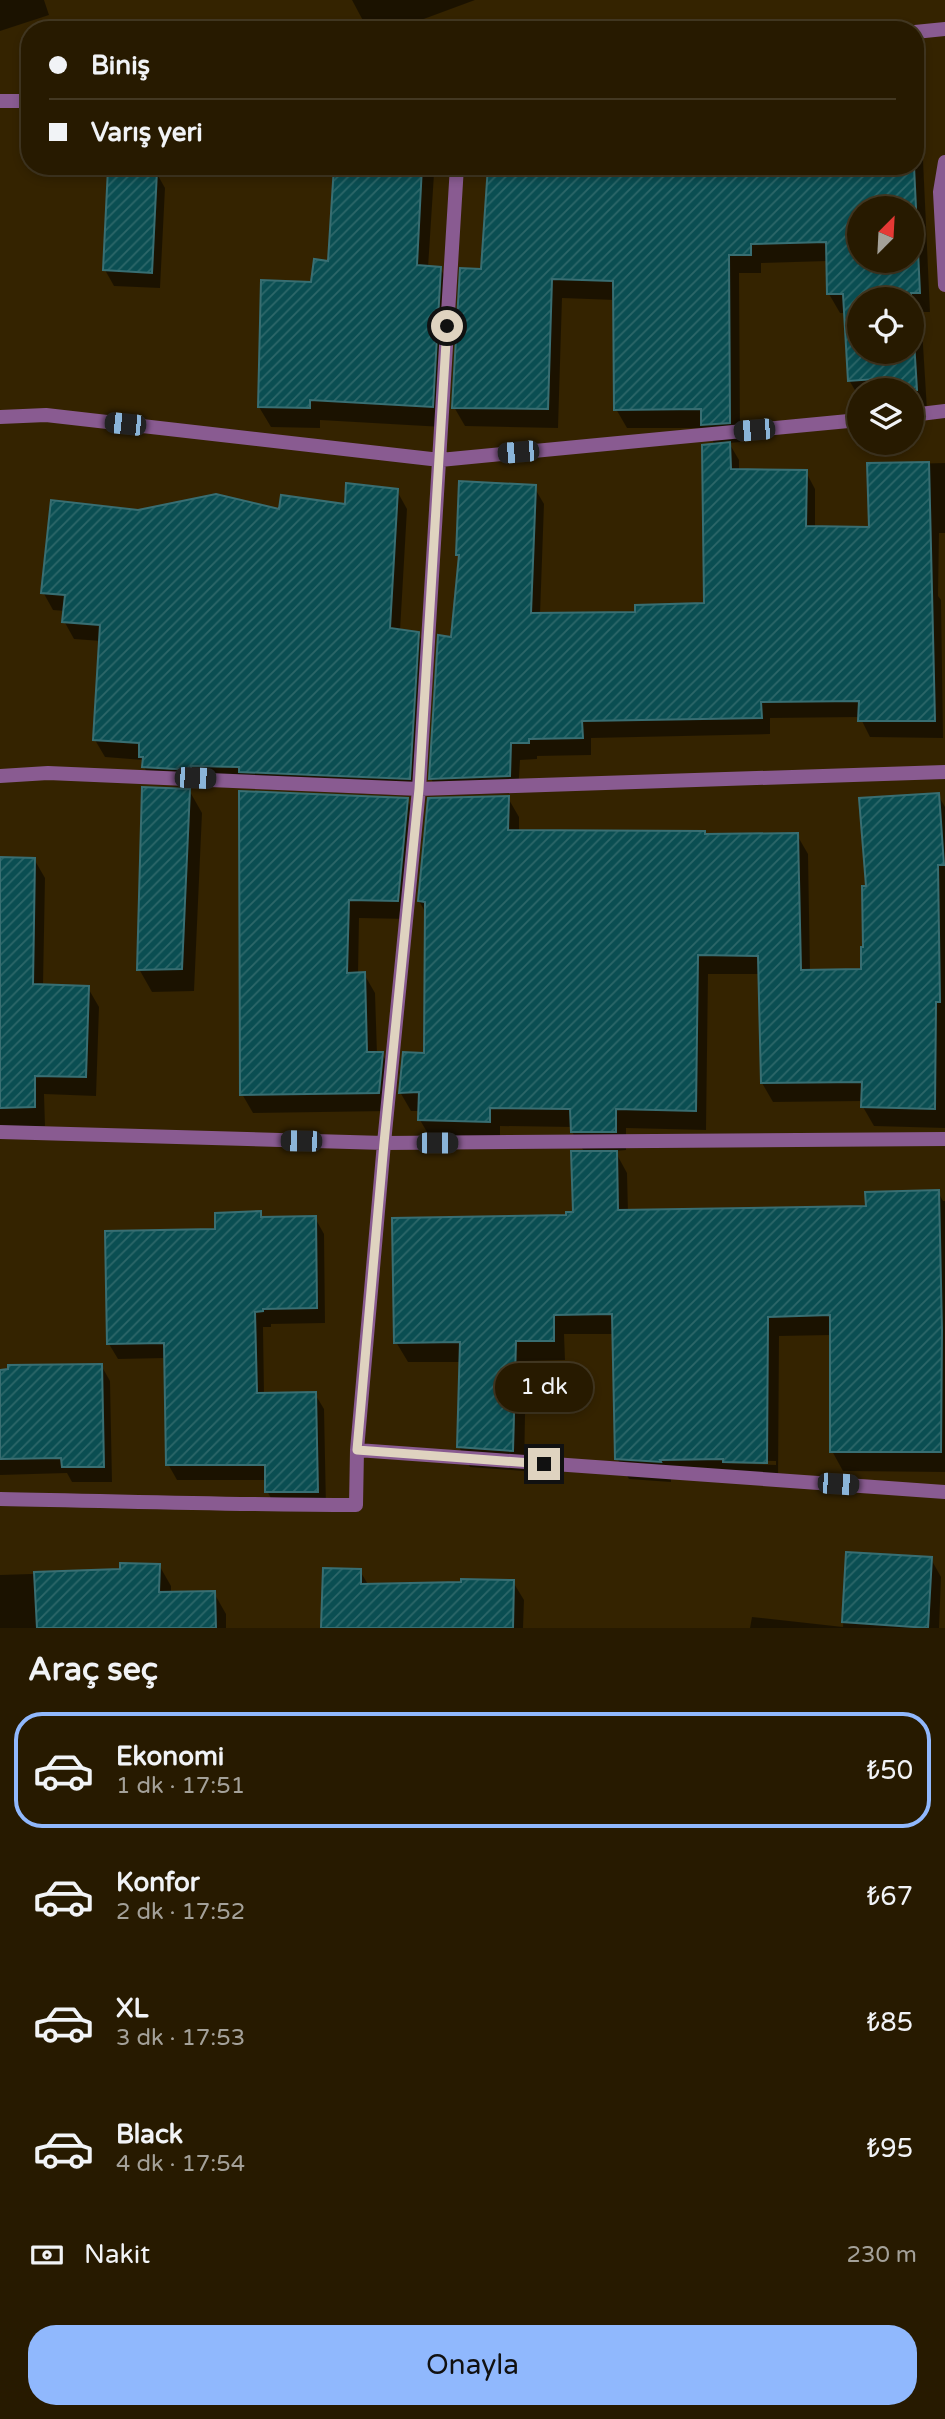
<!DOCTYPE html>
<html lang="tr">
<head>
<meta charset="utf-8">
<style>
	:root { --surface:#271a00; --page:#2f230a; --text:#f1f3f6; --muted:#a4a199; --line:#433822; --accent:#90b8fd }
	body { margin:0; font-family:"Varela Round",sans-serif; background:var(--page); color:var(--text); height:100vh; display:flex; flex-direction:column; font-size:26px; white-space:nowrap }
	* { box-sizing:border-box; margin:0 }
	p { font-size:23px; color:var(--muted) }
	.icon { flex:none; width:38px; height:38px; fill:none; stroke:currentColor; stroke-width:2; stroke-linecap:round; stroke-linejoin:round }
	.map { position:relative; height:1628px; overflow:hidden }
	.sheet { display:flex; flex-direction:column; background:var(--surface); flex:1 }
	.sheet>* { flex:none }
	.banner { position:absolute; left:21px; top:21px; width:903px; height:154px; border-radius:28px; box-shadow:0 4px 10px #0003,0 0 0 2px var(--line); display:grid; align-content:center; height:154px; padding:0 28px; background:var(--surface) }
	.needle { width:46px; rotate:24deg }
	.tools { position:absolute; left:847px; top:196px; display:grid; gap:14px }
	.tools a { display:grid; place-items:center; width:77px; height:77px; border-radius:50%; background:var(--surface); box-shadow:0 4px 10px #0003,0 0 0 2px var(--line); font-size:35px }
	.end { position:absolute; width:32px; height:32px; margin:-16px; border:9px solid #dfd3c0; background:#111; box-shadow:0 0 0 4px #111 }
	.from { border-radius:50% }
	.bubble { position:absolute; height:49px; border-radius:24px; background:var(--surface); box-shadow:0 4px 10px #0003,0 0 0 2px var(--line); font-size:23px; font-weight:600; line-height:49px; text-align:center }
	.car { position:absolute; width:21px; height:42px; margin:-21px -10px; border-radius:9px; box-shadow:0 0 5px 2px #0007; background:linear-gradient(#222 24%,#8ab4d8 0 40%,#222 0 76%,#8ab4d8 0 86%,#222 0) }
	.banner b { display:flex; align-items:center; gap:24px; height:66px; font-size:26px }
	.banner b+b { border-top:2px solid var(--line) }
	.banner i { width:18px; height:18px; background:var(--text) }
	ul { padding:0; list-style:none }
	li { display:flex; align-items:center; gap:21px; height:116px; margin:0 14px 10px; padding:0 14px; border:4px solid transparent; border-radius:28px }
	li div { flex:1 }
	li b { display:block; font-size:26px }
	li em { font-style:normal; font-weight:600 }
	li.selected { border-color:var(--accent) }
	li>.icon { width:63px; height:63px; stroke-width:1.5 }
	h2 { padding:0 28px; font-size:32px; line-height:84px }
	.pay { display:flex; align-items:center; gap:18px; height:77px; padding:0 28px; font-size:26px }
	.pay p { margin-inline-start:auto }
	.button { display:flex; gap:14px; margin-top:auto; padding:14px 28px }
	.button a { flex:1; height:80px; border-radius:28px; background:var(--accent); color:#111; font-size:28px; font-weight:600; line-height:80px; text-align:center }
	.map>svg:first-child { display:block }
</style>
</head>
<body>
<div class="map">
<svg width="945" height="1628" viewBox="0 0 945 1628">
	<defs>
		<pattern id="building-hatch" width="6" height="6" patternUnits="userSpaceOnUse" patternTransform="scale(1.75)"><rect width="6" height="6" fill="#0a4e52"/><path d="M-1 1l2-2M0 6l6-6M5 7l2-2" fill="none" stroke="#2d6769"/></pattern>
	</defs>
	<rect width="100%" height="100%" fill="#342300"/>
	<!-- shadow -->
	<path fill="#0007" fill-rule="evenodd" d="M 0,0 L 44,0 L 49,15 L 0,31 Z
		M 352,0 L 475,0 L 394,30 L 368,30 Z
		M 915,126 L 922,138 L 930,312 L 921,312 L 927,410 L 912,411 L 912,390 L 859,390 L 859,397 L 849,380 L 846,313 L 840,313 L 829,294 L 828,261 L 761,263 L 761,273 L 739,273 L 740,442 L 729,443 L 739,460 L 739,471 L 806,472 L 815,489 L 815,528 L 870,528 L 869,465 L 945,463 L 945,533 L 939,533 L 938,596 L 941,600 L 943,738 L 870,737 L 860,717 L 770,718 L 770,734 L 591,738 L 591,755 L 537,756 L 537,759 L 520,760 L 518,793 L 441,795 L 431,779 L 453,639 L 460,559 L 457,554 L 534,487 L 544,504 L 540,615 L 637,613 L 706,605 L 715,445 L 705,428 L 627,428 L 616,409 L 615,300 L 562,298 L 558,428 L 465,426 L 454,407 L 483,271 L 567,166 L 573,176 L 630,177 L 630,166 L 915,166 ZM 859,208 L 912,208 L 912,261 L 859,261 ZM 859,299 L 912,299 L 912,352 L 859,352 Z
		M 335,166 L 429,166 L 434,174 L 428,268 L 440,268 L 452,289 L 443,427 L 320,420 L 320,428 L 271,427 L 259,407 L 312,284 L 330,263 Z
		M 156,172 L 165,188 L 160,288 L 114,286 L 105,270 Z
		M 397,491 L 407,509 L 400,631 L 418,634 L 428,651 L 419,796 L 154,784 L 144,767 L 143,760 L 105,757 L 95,740 L 101,641 L 74,639 L 64,621 L 65,611 L 53,610 L 43,592 L 138,511 L 281,511 L 346,506 Z
		M 189,790 L 202,813 L 194,991 L 152,992 L 139,969 Z
		M 241,793 L 407,800 L 418,818 L 408,919 L 359,918 L 358,974 L 364,974 L 375,993 L 377,1054 L 382,1054 L 393,1072 L 389,1111 L 253,1113 L 242,1094 Z
		M 938,795 L 945,807 L 945,1128 L 874,1126 L 863,1107 L 863,1101 L 773,1102 L 762,1083 L 760,974 L 708,974 L 706,1130 L 626,1128 L 626,1150 L 615,1151 L 627,1173 L 628,1212 L 867,1207 L 938,1192 L 943,1201 L 945,1201 L 945,1472 L 843,1471 L 832,1451 L 832,1335 L 779,1336 L 778,1482 L 671,1479 L 671,1482 L 629,1479 L 617,1458 L 615,1334 L 564,1334 L 565,1360 L 526,1361 L 524,1471 L 470,1467 L 459,1447 L 461,1362 L 408,1362 L 396,1342 L 575,1214 L 585,1153 L 572,1132 L 572,1127 L 500,1126 L 500,1140 L 431,1139 L 420,1120 L 420,1111 L 411,1111 L 400,1092 L 426,1054 L 426,913 L 419,901 L 508,798 L 519,817 L 519,832 L 704,832 L 706,836 L 797,835 L 808,854 L 810,972 L 862,971 L 868,887 ZM 723,1460 L 776,1461 L 776,1465 L 723,1463 Z
		M 0,858 L 34,859 L 45,878 L 43,986 L 88,988 L 99,1007 L 96,1096 L 44,1094 L 45,1126 L 0,1126 Z
		M 260,1213 L 263,1219 L 315,1218 L 324,1234 L 325,1323 L 271,1324 L 271,1327 L 263,1327 L 264,1395 L 315,1394 L 324,1409 L 326,1507 L 276,1507 L 267,1491 L 267,1480 L 177,1480 L 168,1464 L 166,1358 L 118,1359 L 109,1344 L 217,1231 Z
		M 101,1365 L 110,1381 L 112,1482 L 72,1482 L 67,1473 L 0,1475 L 0,1371 Z
		M 847,1554 L 931,1559 L 941,1577 L 939,1628 L 750,1628 L 752,1617 L 843,1627 Z
		M 159,1565 L 171,1586 L 171,1594 L 214,1593 L 226,1614 L 226,1628 L 0,1628 L 0,1575 L 122,1571 Z
		M 360,1571 L 369,1586 L 513,1582 L 524,1600 L 523,1628 L 323,1628 Z"/>
	<!-- building -->
	<path fill="url(#building-hatch)" stroke="#386e72" stroke-width="2" fill-rule="evenodd" d="M 334,166 L 422,166 L 417,265 L 441,267 L 433,407 L 310,400 L 310,408 L 258,407 L 261,280 L 311,282 L 314,259 L 328,261 Z
		M 488,166 L 567,166 L 567,174 L 629,175 L 629,166 L 914,166 L 920,293 L 911,293 L 911,299 L 859,299 L 859,352 L 912,352 L 912,308 L 917,390 L 877,390 L 876,379 L 848,381 L 843,294 L 827,294 L 826,242 L 751,244 L 751,255 L 729,255 L 730,423 L 701,425 L 701,409 L 614,410 L 613,281 L 552,279 L 548,409 L 452,408 L 460,268 L 481,269 ZM 859,208 L 912,208 L 912,261 L 859,261 Z
		M 108,168 L 157,171 L 152,273 L 103,270 Z
		M 730,442 L 731,469 L 807,470 L 806,526 L 869,527 L 867,463 L 929,462 L 935,721 L 858,721 L 859,701 L 761,702 L 762,718 L 582,721 L 583,738 L 529,739 L 529,743 L 511,743 L 510,776 L 429,779 L 438,635 L 451,637 L 459,555 L 456,555 L 459,481 L 536,485 L 531,613 L 635,612 L 635,605 L 704,603 L 702,445 Z
		M 346,483 L 398,489 L 390,628 L 419,632 L 410,779 L 239,772 L 239,767 L 191,766 L 191,770 L 142,767 L 143,757 L 139,757 L 139,743 L 93,740 L 100,625 L 62,622 L 65,595 L 41,593 L 51,500 L 138,510 L 216,494 L 279,509 L 281,495 L 345,504 Z
		M 142,787 L 190,789 L 182,969 L 137,970 Z
		M 239,791 L 408,798 L 398,901 L 349,900 L 347,973 L 365,972 L 367,1052 L 383,1052 L 379,1093 L 240,1095 Z
		M 939,793 L 944,865 L 938,865 L 940,1002 L 936,1002 L 935,1109 L 861,1107 L 862,1082 L 761,1083 L 758,956 L 698,955 L 696,1111 L 616,1109 L 616,1132 L 571,1132 L 570,1109 L 490,1108 L 490,1122 L 418,1120 L 419,1092 L 399,1093 L 403,1052 L 424,1053 L 425,902 L 418,901 L 428,798 L 509,796 L 508,830 L 705,831 L 705,834 L 798,833 L 801,970 L 861,969 L 861,947 L 863,947 L 862,886 L 866,886 L 859,798 Z
		M 0,857 L 35,858 L 33,984 L 89,986 L 86,1077 L 35,1076 L 35,1107 L 0,1108 Z
		M 571,1151 L 617,1151 L 618,1210 L 866,1206 L 865,1192 L 939,1190 L 942,1330 L 941,1452 L 830,1452 L 830,1315 L 768,1317 L 767,1463 L 723,1462 L 723,1459 L 660,1460 L 661,1462 L 615,1459 L 612,1314 L 554,1315 L 554,1341 L 516,1341 L 513,1451 L 457,1447 L 460,1342 L 394,1343 L 392,1218 L 566,1215 L 566,1212 L 573,1212 Z
		M 261,1211 L 261,1217 L 316,1216 L 317,1308 L 263,1309 L 263,1311 L 255,1312 L 257,1393 L 316,1392 L 318,1492 L 265,1492 L 265,1465 L 166,1465 L 164,1343 L 107,1344 L 105,1231 L 215,1229 L 215,1213 Z
		M 102,1364 L 104,1467 L 62,1467 L 61,1458 L 0,1459 L 0,1370 L 8,1369 L 8,1365 Z
		M 846,1552 L 932,1557 L 928,1628 L 842,1622 Z
		M 120,1563 L 160,1564 L 159,1592 L 215,1591 L 216,1628 L 37,1628 L 34,1572 L 120,1569 Z
		M 323,1568 L 361,1569 L 361,1584 L 461,1582 L 461,1579 L 514,1580 L 513,1628 L 321,1628 Z"/>
	<g fill="none" stroke-linecap="round" stroke-linejoin="round">
		<!-- minor -->
		<path stroke="#895b91" stroke-width="14" d="M 915,32 L 945,29
			M 0,101 L 30,101
			M 945,162 L 940,192 L 945,285
			M 912,415 L 945,411
			M 0,417 L 46,415 L 440,460 L 859,420
			M 0,776 L 48,773 L 419,789 L 945,772
			M 0,1132 L 384,1143 L 945,1139
			M 357,1450 L 384,1143 L 419,789 L 457,166
			M 0,1499 C 119,1501 237,1505 356,1505 L 357,1450 L 945,1492"/>
	</g>
	<g fill="none" stroke-linecap="round" stroke-linejoin="round">
		<!-- route -->
		<path stroke="#dfd3c0" stroke-width="9" d="M 447,326 L 419,789 L 384,1143 L 357,1450 L 544,1464"/>
	</g>
</svg>
<div class="tools">
<a><svg class="needle" viewBox="-14 -14 28 28"><path d="M0-13l5 13h-10z" fill="#e53935"/><path d="M0 13l5-13h-10z" fill="#a4a199"/></svg></a>
<a><svg class="icon" aria-label="locate" viewBox="0 0 24 24"><circle cx="12" cy="12" r="6"/><path d="M12 2v4M12 18v4M2 12h4M18 12h4"/></svg></a>
<a><svg class="icon" aria-label="layers" viewBox="0 0 24 24"><path d="M12 4l9 5-9 5-9-5zM3 14l9 5 9-5"/></svg></a>
</div>
<i class="end from" style="left:447px;top:326px"></i>
<i class="end" style="left:544px;top:1464px"></i>
<div class="bubble" style="left:495px;top:1363px;width:98px">1 dk</div>
<i class="car" style="left:125px;top:424px;rotate:276deg"></i>
<i class="car" style="left:754px;top:430px;rotate:265deg"></i>
<i class="car" style="left:518px;top:452px;rotate:265deg"></i>
<i class="car" style="left:195px;top:778px;rotate:92deg"></i>
<i class="car" style="left:301px;top:1141px;rotate:271deg"></i>
<i class="car" style="left:437px;top:1143px;rotate:90deg"></i>
<i class="car" style="left:838px;top:1484px;rotate:94deg"></i>
<div class="banner">
<b><i class="from"></i>Biniş</b>
<b><i></i>Varış yeri</b>
</div>
</div>
<section class="sheet">
<h2>Araç seç</h2>
<ul>
<li class="selected"><svg class="icon" aria-label="car" viewBox="0 0 24 24"><path d="M5 17H2v-5l4-1 3-4h7l3 4 3 1v5h-3M9 17h6M6 11h13"/><circle cx="7" cy="17" r="2"/><circle cx="17" cy="17" r="2"/></svg><div><b>Ekonomi</b><p>1 dk · 17:51</p></div><em>₺50</em></li>
<li><svg class="icon" aria-label="car" viewBox="0 0 24 24"><path d="M5 17H2v-5l4-1 3-4h7l3 4 3 1v5h-3M9 17h6M6 11h13"/><circle cx="7" cy="17" r="2"/><circle cx="17" cy="17" r="2"/></svg><div><b>Konfor</b><p>2 dk · 17:52</p></div><em>₺67</em></li>
<li><svg class="icon" aria-label="car" viewBox="0 0 24 24"><path d="M5 17H2v-5l4-1 3-4h7l3 4 3 1v5h-3M9 17h6M6 11h13"/><circle cx="7" cy="17" r="2"/><circle cx="17" cy="17" r="2"/></svg><div><b>XL</b><p>3 dk · 17:53</p></div><em>₺85</em></li>
<li><svg class="icon" aria-label="car" viewBox="0 0 24 24"><path d="M5 17H2v-5l4-1 3-4h7l3 4 3 1v5h-3M9 17h6M6 11h13"/><circle cx="7" cy="17" r="2"/><circle cx="17" cy="17" r="2"/></svg><div><b>Black</b><p>4 dk · 17:54</p></div><em>₺95</em></li>
</ul>
<div class="pay"><svg class="icon" aria-label="cash" viewBox="0 0 24 24"><path d="M3 7h18v10H3z"/><circle cx="12" cy="12" r="2"/></svg>Nakit<p>230 m</p></div>
<div class="button"><a>Onayla</a></div>
</section>
</body>
</html>
